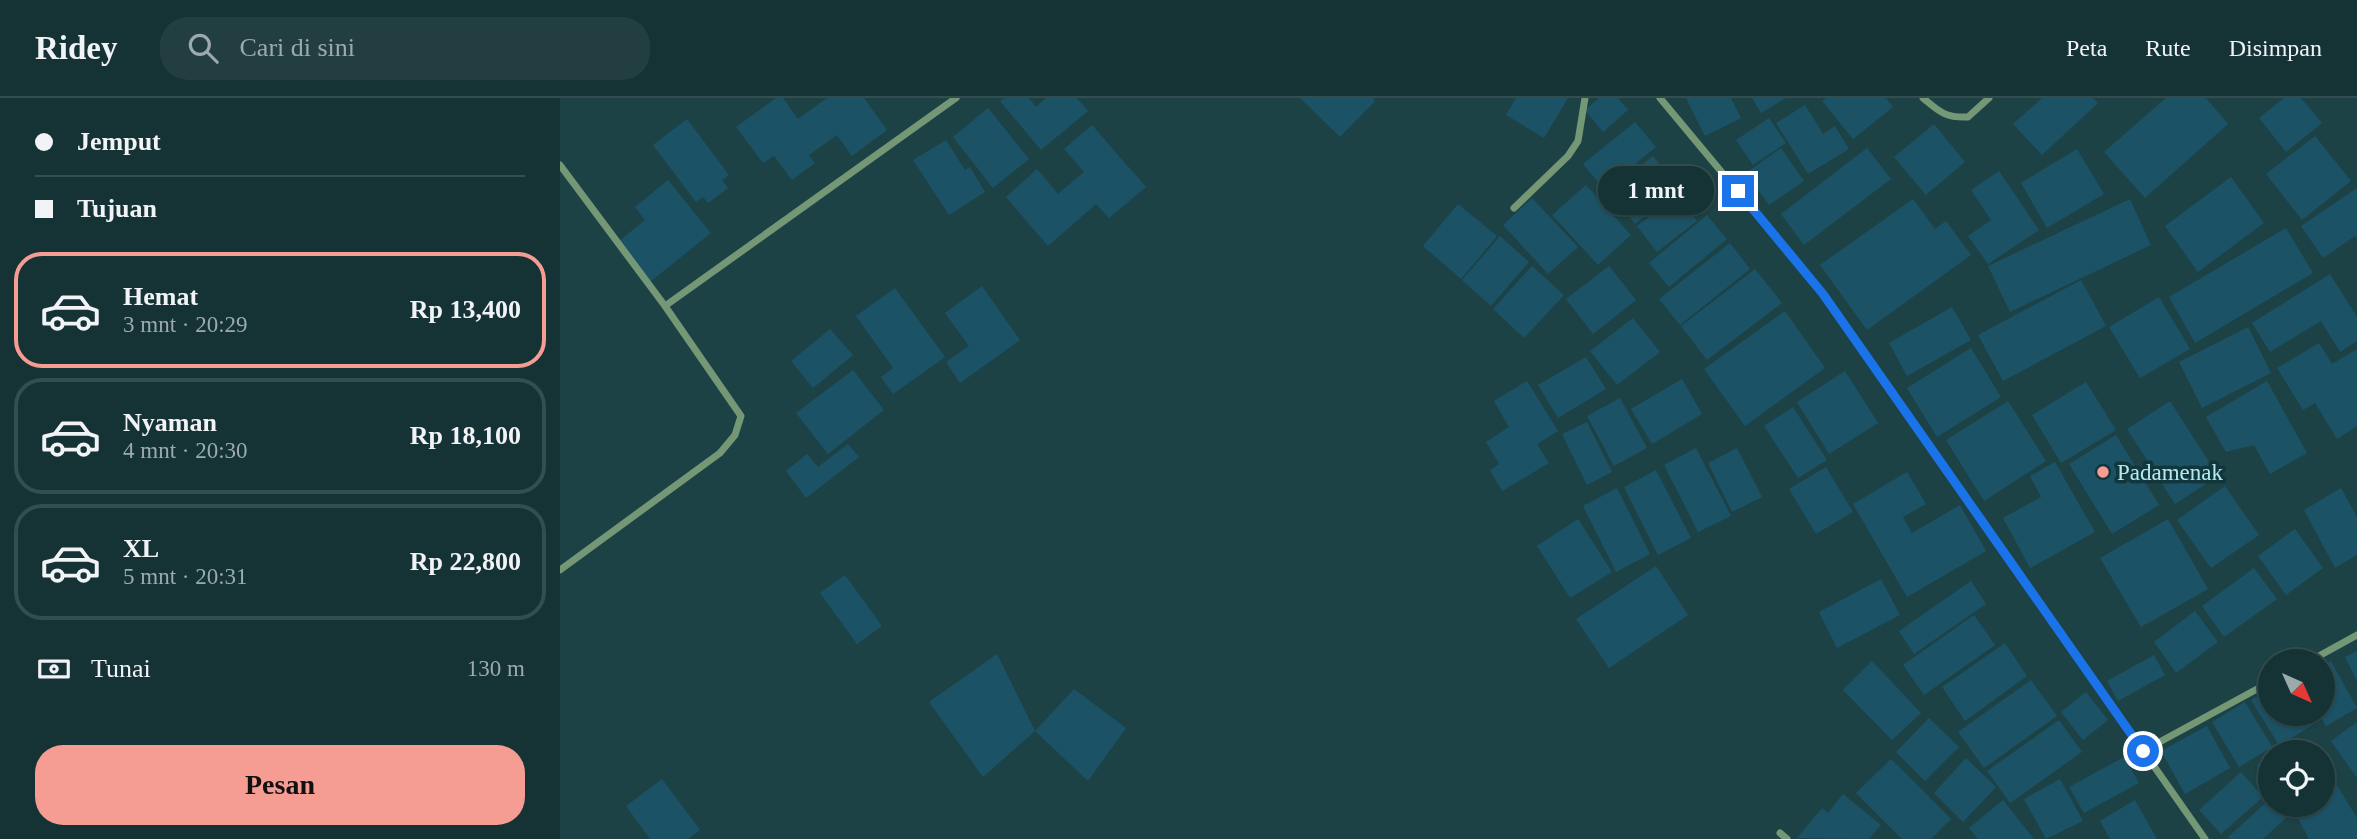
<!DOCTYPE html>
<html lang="id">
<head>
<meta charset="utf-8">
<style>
	:root { --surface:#153234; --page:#223e40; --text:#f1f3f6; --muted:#9daaac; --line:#344d4f; --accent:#f59c93 }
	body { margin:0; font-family:Georgia,serif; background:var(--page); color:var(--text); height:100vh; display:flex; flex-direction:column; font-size:26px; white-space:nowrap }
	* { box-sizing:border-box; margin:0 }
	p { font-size:23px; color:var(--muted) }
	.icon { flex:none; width:38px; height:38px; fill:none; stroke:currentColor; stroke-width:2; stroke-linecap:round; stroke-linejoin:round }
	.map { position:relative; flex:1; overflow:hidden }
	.side { display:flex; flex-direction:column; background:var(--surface); width:560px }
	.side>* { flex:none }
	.hud { display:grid; align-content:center; height:154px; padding:0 35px; background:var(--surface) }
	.needle { width:46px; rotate:135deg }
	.controls { position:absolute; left:1698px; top:551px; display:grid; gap:14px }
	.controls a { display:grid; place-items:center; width:77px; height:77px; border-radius:50%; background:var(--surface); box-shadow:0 2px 5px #0004,0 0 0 2px var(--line); font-size:35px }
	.end { position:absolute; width:32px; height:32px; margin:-16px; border:9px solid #1a73e8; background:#fff; box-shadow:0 0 0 4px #fff }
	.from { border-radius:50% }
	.bubble { position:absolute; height:49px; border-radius:24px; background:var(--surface); box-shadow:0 2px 5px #0004,0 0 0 2px var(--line); font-size:23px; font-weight:700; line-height:49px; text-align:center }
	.hud b { display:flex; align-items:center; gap:24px; height:66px; font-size:26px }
	.hud b+b { border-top:2px solid var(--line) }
	.hud i { width:18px; height:18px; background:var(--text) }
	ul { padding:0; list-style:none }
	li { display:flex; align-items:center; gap:21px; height:116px; margin:0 14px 10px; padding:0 21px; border:4px solid var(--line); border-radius:28px }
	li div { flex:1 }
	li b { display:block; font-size:26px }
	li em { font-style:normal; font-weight:700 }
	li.on { border-color:var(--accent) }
	li>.icon { width:63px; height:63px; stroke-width:1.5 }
	.pay { display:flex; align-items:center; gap:18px; height:77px; padding:0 35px; font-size:26px }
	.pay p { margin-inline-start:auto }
	.primary-button { display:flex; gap:14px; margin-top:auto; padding:14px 35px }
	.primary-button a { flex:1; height:80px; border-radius:28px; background:var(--accent); color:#111; font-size:28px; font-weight:700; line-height:80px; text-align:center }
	header { display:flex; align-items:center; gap:42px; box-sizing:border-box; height:98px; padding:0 35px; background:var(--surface); border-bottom:2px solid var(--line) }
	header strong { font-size:33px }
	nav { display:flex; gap:38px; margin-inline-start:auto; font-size:24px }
	.search { width:490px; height:63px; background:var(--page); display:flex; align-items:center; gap:18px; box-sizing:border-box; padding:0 24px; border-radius:28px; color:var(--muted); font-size:26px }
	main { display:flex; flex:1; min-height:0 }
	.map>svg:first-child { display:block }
</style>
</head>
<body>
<header>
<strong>Ridey</strong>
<div class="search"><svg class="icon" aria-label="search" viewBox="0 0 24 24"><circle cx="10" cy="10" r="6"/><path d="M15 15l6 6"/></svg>Cari di sini</div>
<nav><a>Peta</a><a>Rute</a><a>Disimpan</a></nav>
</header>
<main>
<section class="side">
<div class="hud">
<b><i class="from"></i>Jemput</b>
<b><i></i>Tujuan</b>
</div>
<ul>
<li class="on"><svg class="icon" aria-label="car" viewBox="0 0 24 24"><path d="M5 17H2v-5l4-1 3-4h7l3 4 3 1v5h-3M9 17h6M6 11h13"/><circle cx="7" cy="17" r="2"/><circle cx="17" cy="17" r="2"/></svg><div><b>Hemat</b><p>3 mnt · 20:29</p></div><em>Rp 13,400</em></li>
<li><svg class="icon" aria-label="car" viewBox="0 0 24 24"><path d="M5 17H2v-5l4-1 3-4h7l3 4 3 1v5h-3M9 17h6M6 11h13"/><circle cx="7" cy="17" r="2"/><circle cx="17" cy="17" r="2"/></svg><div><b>Nyaman</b><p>4 mnt · 20:30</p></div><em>Rp 18,100</em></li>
<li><svg class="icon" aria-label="car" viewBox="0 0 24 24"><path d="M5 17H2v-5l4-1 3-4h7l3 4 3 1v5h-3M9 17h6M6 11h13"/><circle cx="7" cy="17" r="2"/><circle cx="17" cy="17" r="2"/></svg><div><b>XL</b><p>5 mnt · 20:31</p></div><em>Rp 22,800</em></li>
</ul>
<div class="pay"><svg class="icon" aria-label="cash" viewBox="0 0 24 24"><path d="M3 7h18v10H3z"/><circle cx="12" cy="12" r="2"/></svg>Tunai<p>130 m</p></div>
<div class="primary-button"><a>Pesan</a></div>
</section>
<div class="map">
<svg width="1797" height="741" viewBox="0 0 1797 741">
	<rect width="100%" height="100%" fill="#1c4246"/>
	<!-- building -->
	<path fill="#1c5266" d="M 216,0 L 223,0 L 238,21 L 267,0 L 304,0 L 327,32 L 292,58 L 277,37 L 249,57 L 255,65 L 232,82 L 214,58 L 203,65 L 176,29 Z
		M 444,0 L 469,0 L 476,9 L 486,0 L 517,0 L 528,13 L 481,52 L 440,3 Z
		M 740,0 L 813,0 L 815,3 L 780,39 Z
		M 956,0 L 1008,0 L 984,40 L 946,17 Z
		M 1039,0 L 1058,0 L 1068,12 L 1043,34 L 1025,12 Z
		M 1126,0 L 1171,0 L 1181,20 L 1145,38 Z
		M 1192,0 L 1226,0 L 1201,15 Z
		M 1266,0 L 1326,0 L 1333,9 L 1293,41 L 1262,3 Z
		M 1482,0 L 1533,0 L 1538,5 L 1482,57 L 1453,26 Z
		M 1606,0 L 1646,0 L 1668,26 L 1585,100 L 1544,54 Z
		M 1724,0 L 1741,0 L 1762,25 L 1726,54 L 1699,20 Z
		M 1245,7 L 1263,36 L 1275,28 L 1289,51 L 1248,76 L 1216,25 Z
		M 428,10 L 469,61 L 433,90 L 393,39 Z
		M 1209,20 L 1226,45 L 1193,67 L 1176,42 Z
		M 127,21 L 169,77 L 162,82 L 168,90 L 148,105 L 143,99 L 136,104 L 93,47 Z
		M 1075,24 L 1096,49 L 1044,91 L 1023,66 Z
		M 1374,26 L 1405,64 L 1366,97 L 1334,59 Z
		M 532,27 L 586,89 L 549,120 L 536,106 L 488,148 L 446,99 L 477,71 L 498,96 L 524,74 L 504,51 Z
		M 1755,38 L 1791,83 L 1742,122 L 1706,76 Z
		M 386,42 L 405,72 L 410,69 L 425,94 L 389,117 L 353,62 Z
		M 1221,50 L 1244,83 L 1209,107 L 1186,75 Z
		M 1307,50 L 1331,81 L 1244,147 L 1221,116 Z
		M 1517,51 L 1544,96 L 1487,130 L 1461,85 Z
		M 1093,58 L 1118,90 L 1075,126 L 1049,93 Z
		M 1439,73 L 1479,132 L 1428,166 L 1408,138 L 1431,122 L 1411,92 Z
		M 1671,79 L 1704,125 L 1638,174 L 1605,128 Z
		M 108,82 L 151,135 L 90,184 L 58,144 L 85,122 L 75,109 Z
		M 1026,87 L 1071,137 L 1038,167 L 992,117 Z
		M 1797,90 L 1797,141 L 1795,138 L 1763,160 L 1741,128 Z
		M 1117,98 L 1137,123 L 1097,154 L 1077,128 Z
		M 972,100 L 1018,149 L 988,176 L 943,127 Z
		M 1353,101 L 1375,131 L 1386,123 L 1411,157 L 1307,232 L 1260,167 Z
		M 1570,101 L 1591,147 L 1450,214 L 1428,168 Z
		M 898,106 L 937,138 L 901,181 L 863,148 Z
		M 1147,117 L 1167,141 L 1109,189 L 1089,165 Z
		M 1726,130 L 1753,175 L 1635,245 L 1609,199 Z
		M 940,138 L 969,164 L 931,208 L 902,182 Z
		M 1170,145 L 1190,171 L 1120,227 L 1099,201 Z
		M 972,168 L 1004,197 L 964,240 L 933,211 Z
		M 1049,168 L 1076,202 L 1033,236 L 1006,201 Z
		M 1195,171 L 1222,205 L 1147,262 L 1121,228 Z
		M 1770,176 L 1797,219 L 1797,243 L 1780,254 L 1761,223 L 1710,254 L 1692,225 Z
		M 1521,182 L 1546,228 L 1443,283 L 1418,237 Z
		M 422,188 L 460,242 L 400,285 L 386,264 L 409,248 L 385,215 Z
		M 335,190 L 385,259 L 333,296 L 321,279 L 333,270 L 296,218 Z
		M 1599,199 L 1630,251 L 1580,280 L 1549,229 Z
		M 1392,209 L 1411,242 L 1347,278 L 1329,245 Z
		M 1225,213 L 1265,270 L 1185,328 L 1144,271 Z
		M 1073,220 L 1100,254 L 1057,287 L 1030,253 Z
		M 1688,229 L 1711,275 L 1642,310 L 1619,264 Z
		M 270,231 L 293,257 L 253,290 L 231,263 Z
		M 1759,245 L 1772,266 L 1797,251 L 1797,328 L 1777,341 L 1755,305 L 1743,312 L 1717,270 Z
		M 1411,250 L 1441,299 L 1377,339 L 1347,290 Z
		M 1026,259 L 1046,291 L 998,320 L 978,287 Z
		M 293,272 L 324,312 L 268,356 L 236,315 Z
		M 1285,273 L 1318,325 L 1269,356 L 1237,304 Z
		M 1122,281 L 1142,316 L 1092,346 L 1071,311 Z
		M 967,283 L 998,333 L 977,346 L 989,365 L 942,393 L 930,372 L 939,366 L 926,344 L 949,329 L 934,303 Z
		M 1707,283 L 1747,355 L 1710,376 L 1694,347 L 1666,354 L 1646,319 Z
		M 1526,284 L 1556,332 L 1501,365 L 1472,317 Z
		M 1060,300 L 1087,350 L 1054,368 L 1027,318 Z
		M 1448,303 L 1486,363 L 1424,403 L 1386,342 Z
		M 1610,303 L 1658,378 L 1615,406 L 1567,331 Z
		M 1233,309 L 1267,362 L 1238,380 L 1204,328 Z
		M 1027,324 L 1052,374 L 1027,387 L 1002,336 Z
		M 1556,337 L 1599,407 L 1552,436 L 1509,366 Z
		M 288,346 L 299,359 L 246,400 L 226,373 L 247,356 L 258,369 Z
		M 1136,350 L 1171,418 L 1138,434 L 1104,367 Z
		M 1177,350 L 1202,399 L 1172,414 L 1148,365 Z
		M 1495,364 L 1535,434 L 1470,470 L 1443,420 L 1481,399 L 1470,378 Z
		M 1266,369 L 1293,414 L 1256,436 L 1229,391 Z
		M 1096,372 L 1131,440 L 1098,457 L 1064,389 Z
		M 1347,374 L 1366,406 L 1343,419 L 1352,435 L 1400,407 L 1426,453 L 1347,499 L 1293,406 Z
		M 1665,388 L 1699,437 L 1651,470 L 1617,422 Z
		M 1057,390 L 1090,456 L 1056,474 L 1023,408 Z
		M 1781,390 L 1797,419 L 1797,457 L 1775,470 L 1744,412 Z
		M 1018,421 L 1052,474 L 1010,500 L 977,448 Z
		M 1608,421 L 1648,491 L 1581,529 L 1540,460 Z
		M 1735,431 L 1763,470 L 1726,497 L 1698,458 Z
		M 1096,468 L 1128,517 L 1049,570 L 1016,521 Z
		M 1694,470 L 1717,501 L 1664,539 L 1642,508 Z
		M 285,477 L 322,528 L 297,546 L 260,495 Z
		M 1321,481 L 1340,517 L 1277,550 L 1259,514 Z
		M 1411,483 L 1426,506 L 1354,556 L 1339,533 Z
		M 1635,513 L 1658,544 L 1616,575 L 1594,544 Z
		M 1414,517 L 1435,547 L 1364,597 L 1343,567 Z
		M 1445,545 L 1467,578 L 1405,623 L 1382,589 Z
		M 1797,553 L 1797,583 L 1785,559 Z
		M 437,556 L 475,633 L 514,591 L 566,630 L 528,683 L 475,633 L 423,679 L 369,604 Z
		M 1594,557 L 1605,577 L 1558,603 L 1547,583 Z
		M 1312,563 L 1361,615 L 1332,642 L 1283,592 Z
		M 1771,563 L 1797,610 L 1766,628 L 1759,616 L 1762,616 L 1762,568 Z
		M 1471,582 L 1497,618 L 1424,670 L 1398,634 Z
		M 1710,591 L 1710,616 L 1746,616 L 1753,627 L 1719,647 L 1691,602 Z
		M 1526,594 L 1548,622 L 1523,642 L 1501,614 Z
		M 1685,604 L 1712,649 L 1679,669 L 1652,624 Z
		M 1369,620 L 1399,649 L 1365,683 L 1336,654 Z
		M 1499,622 L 1522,654 L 1450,705 L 1427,673 Z
		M 1797,624 L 1797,680 L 1771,643 Z
		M 1647,628 L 1670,670 L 1625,696 L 1601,653 Z
		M 1744,641 L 1751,654 L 1720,654 Z
		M 1564,659 L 1579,685 L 1524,715 L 1509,689 Z
		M 1406,660 L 1436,689 L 1403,724 L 1374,695 Z
		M 1710,660 L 1710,690 L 1697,667 Z
		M 1331,661 L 1391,721 L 1371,741 L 1342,741 L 1296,695 Z
		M 1681,674 L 1703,699 L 1661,736 L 1639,712 Z
		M 1770,676 L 1797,720 L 1797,741 L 1749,741 L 1731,707 L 1762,707 L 1762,680 Z
		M 102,681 L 140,732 L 128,741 L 90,741 L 66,708 Z
		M 1500,681 L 1523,723 L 1486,741 L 1464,701 Z
		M 1283,696 L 1321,727 L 1309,741 L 1237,740 L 1262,710 L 1268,715 Z
		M 1710,701 L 1710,707 L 1718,707 L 1728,718 L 1703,741 L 1670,741 L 1668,739 Z
		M 1443,702 L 1474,741 L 1418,741 L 1409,730 Z
		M 1575,702 L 1597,741 L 1550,741 L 1540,723 Z"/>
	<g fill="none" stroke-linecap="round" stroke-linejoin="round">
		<!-- minor -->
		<path stroke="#749775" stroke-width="7" d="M 1100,0 L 1263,196 L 1645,741
			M 1363,0 C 1380,14 1385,20 1408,19 L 1429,0
			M 0,67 L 105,208
			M 954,110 L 1008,58 L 1018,43 L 1025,0
			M 0,472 L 160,355 L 175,337 L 181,318 L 105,208 L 396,0
			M 1748,564 L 1797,537
			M 1583,653 L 1710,584
			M 1220,735 L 1227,741"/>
	</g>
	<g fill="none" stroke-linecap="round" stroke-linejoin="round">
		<!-- route -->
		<path stroke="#1a73e8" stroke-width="9" d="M 1178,93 L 1263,196 L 1583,653"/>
	</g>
	<!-- markers -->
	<circle fill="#f59c93" stroke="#11373c" stroke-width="2.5" cx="1543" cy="374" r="7"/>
	<g text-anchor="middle" stroke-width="7" stroke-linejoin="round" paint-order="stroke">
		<!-- poi labels -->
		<g font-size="23" fill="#b4e9ef" stroke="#11373c" text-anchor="start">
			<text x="1557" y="382">Padamenak</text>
		</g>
	</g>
</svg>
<div class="controls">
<a><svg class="needle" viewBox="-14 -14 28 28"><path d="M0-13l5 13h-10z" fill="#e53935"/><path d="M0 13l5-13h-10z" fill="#9daaac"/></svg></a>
<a><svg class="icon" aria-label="locate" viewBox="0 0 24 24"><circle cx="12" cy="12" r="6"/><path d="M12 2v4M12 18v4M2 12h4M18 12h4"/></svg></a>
</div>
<i class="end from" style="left:1583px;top:653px"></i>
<i class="end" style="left:1178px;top:93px"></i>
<div class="bubble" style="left:1038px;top:68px;width:116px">1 mnt</div>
</div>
</main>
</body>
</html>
